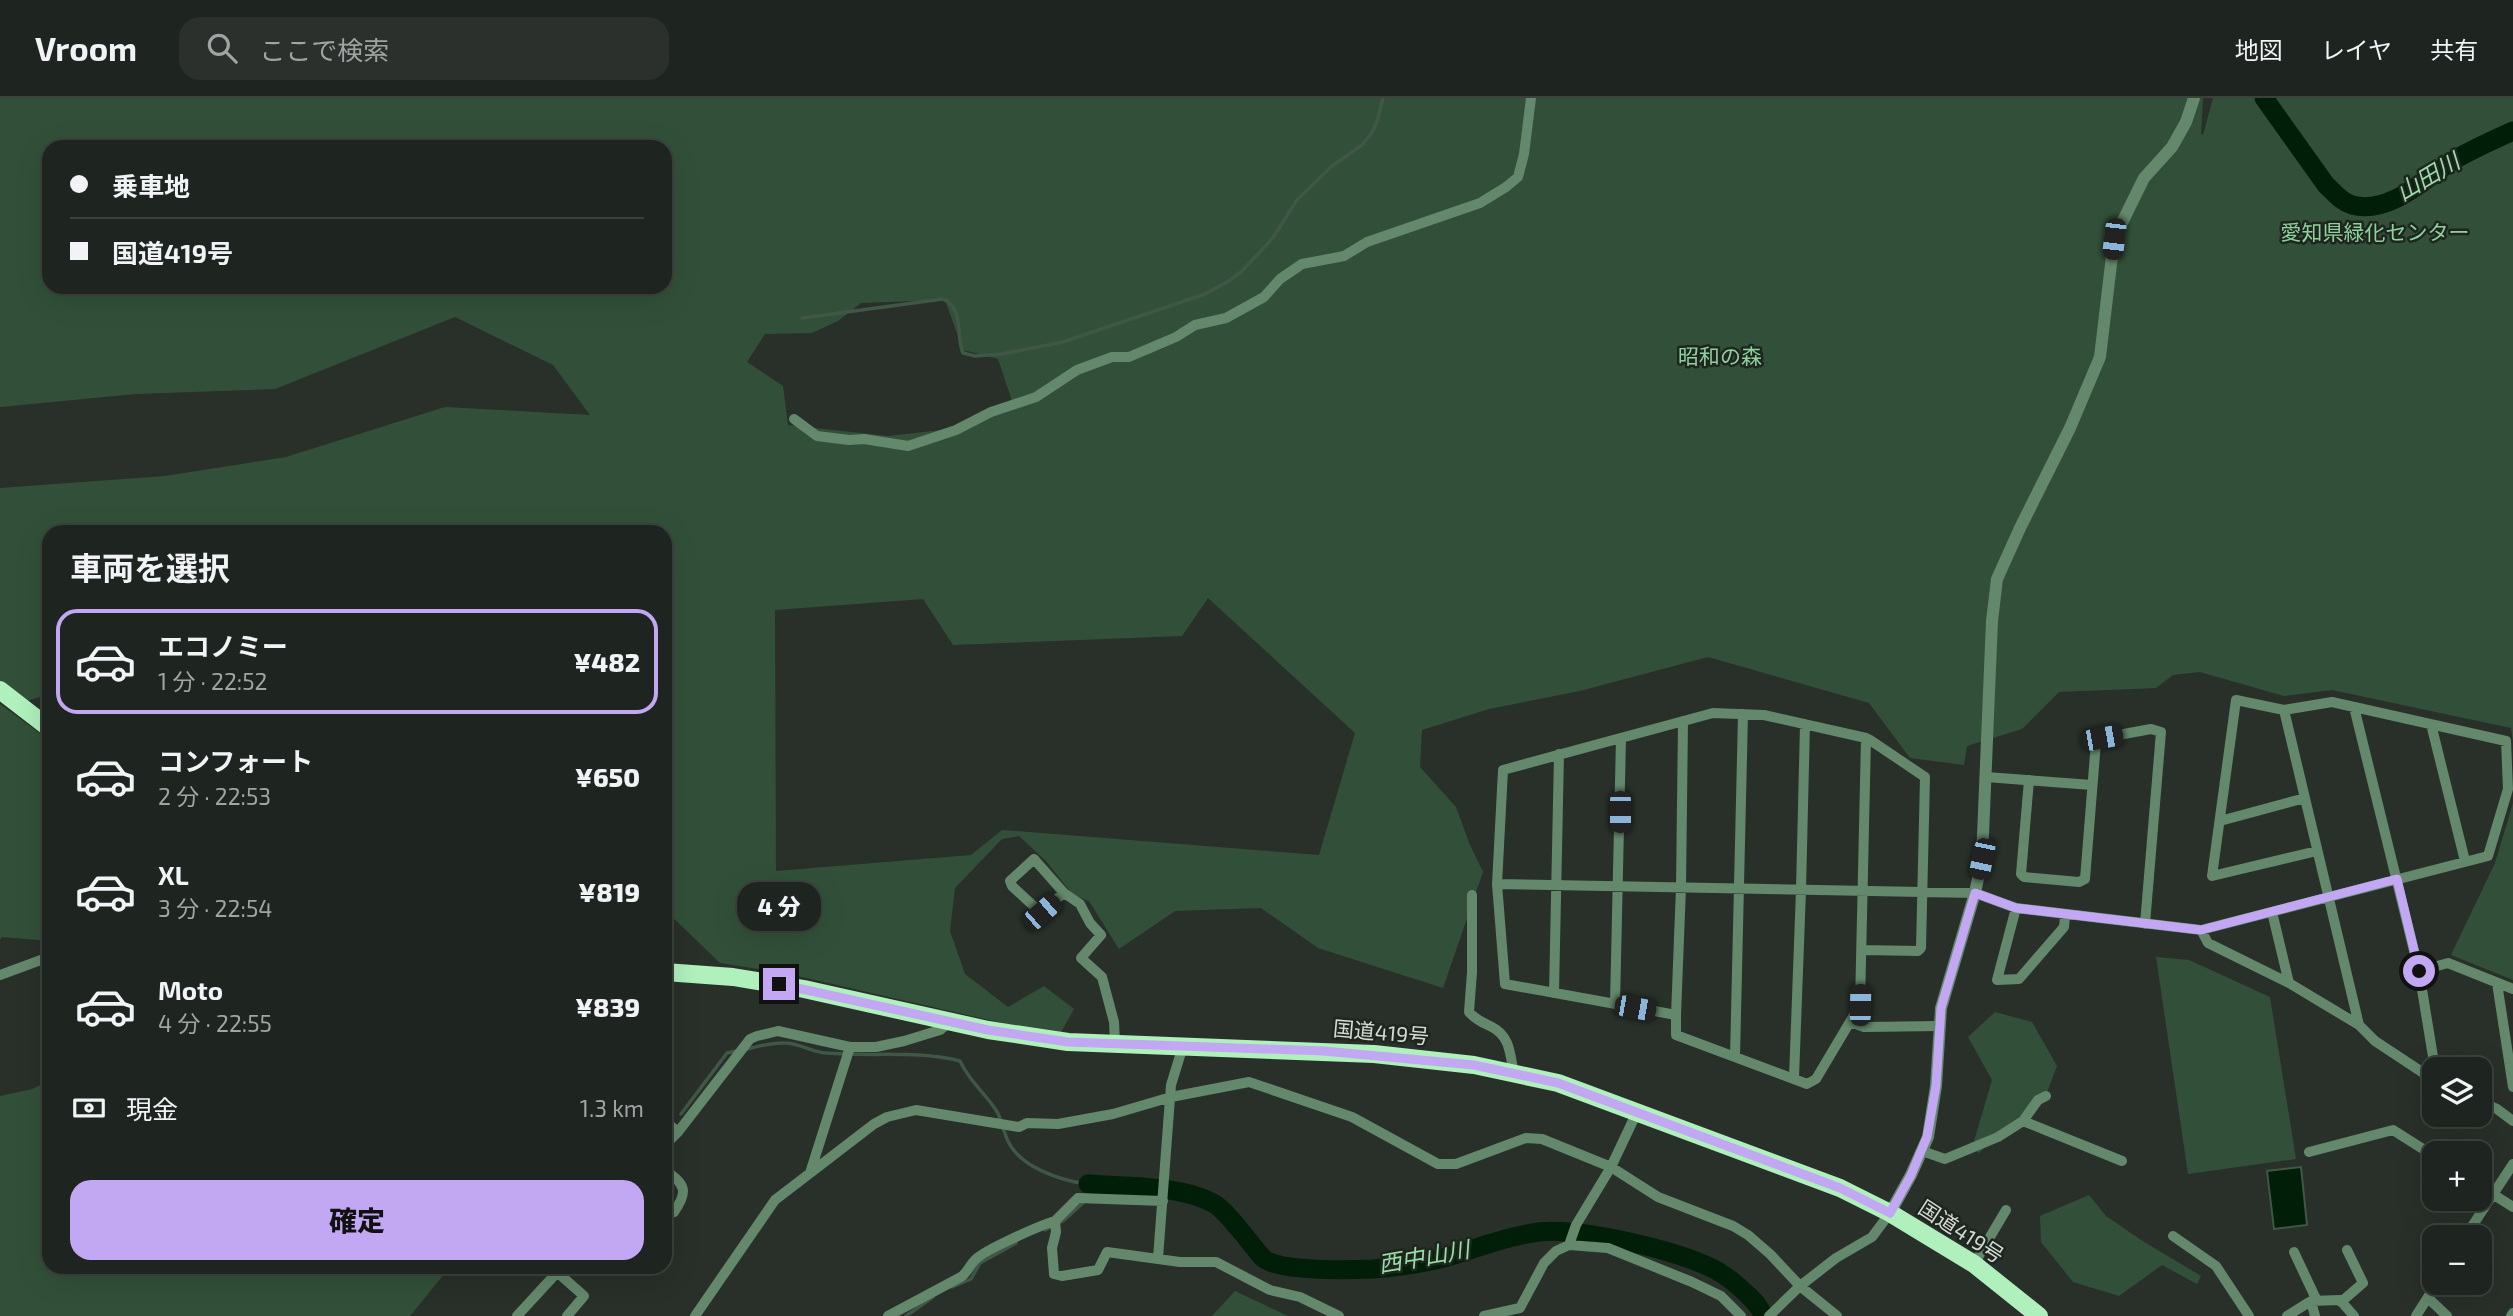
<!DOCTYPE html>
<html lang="ja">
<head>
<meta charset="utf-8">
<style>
	:root { --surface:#1e241f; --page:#2b302c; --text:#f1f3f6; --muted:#a1a4a4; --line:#3c413d; --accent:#c2a7f2 }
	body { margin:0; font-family:"Exo 2","Noto Sans JP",sans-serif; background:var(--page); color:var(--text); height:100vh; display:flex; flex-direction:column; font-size:26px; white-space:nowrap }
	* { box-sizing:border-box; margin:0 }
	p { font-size:23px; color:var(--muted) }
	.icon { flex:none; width:38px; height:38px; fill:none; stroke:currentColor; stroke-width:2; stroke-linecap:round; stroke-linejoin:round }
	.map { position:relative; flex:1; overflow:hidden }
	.panel { position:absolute; left:42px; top:427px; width:630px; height:749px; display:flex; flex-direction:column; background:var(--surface); border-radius:21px; box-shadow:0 7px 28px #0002,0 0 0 2px var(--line) }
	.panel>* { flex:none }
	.guide { position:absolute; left:42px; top:42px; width:630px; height:154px; border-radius:21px; box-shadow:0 7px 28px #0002,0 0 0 2px var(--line); display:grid; align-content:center; height:154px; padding:0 28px; background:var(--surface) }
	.controls { position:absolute; left:2422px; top:959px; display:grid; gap:14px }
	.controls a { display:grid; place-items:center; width:70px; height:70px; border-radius:14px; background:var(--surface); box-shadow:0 7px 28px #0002,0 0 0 2px var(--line); font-size:35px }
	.end { position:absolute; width:32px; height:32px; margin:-16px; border:9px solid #c2a7f2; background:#111; box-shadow:0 0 0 4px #111 }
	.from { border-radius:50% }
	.bubble { position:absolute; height:49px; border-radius:21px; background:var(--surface); box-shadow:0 7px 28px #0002,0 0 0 2px var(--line); font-size:23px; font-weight:800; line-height:49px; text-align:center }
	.car { position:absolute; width:21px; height:42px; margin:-21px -10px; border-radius:9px; box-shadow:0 0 5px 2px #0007; background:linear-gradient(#222 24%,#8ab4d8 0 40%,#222 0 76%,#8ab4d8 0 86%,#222 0) }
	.guide b { display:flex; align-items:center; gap:24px; height:66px; font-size:26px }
	.guide b+b { border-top:2px solid var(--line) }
	.guide i { width:18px; height:18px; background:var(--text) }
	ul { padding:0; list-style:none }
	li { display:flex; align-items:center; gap:21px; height:105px; margin:0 14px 10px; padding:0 14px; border:4px solid transparent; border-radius:21px }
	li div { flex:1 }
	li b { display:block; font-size:26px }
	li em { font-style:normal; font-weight:800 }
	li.on { border-color:var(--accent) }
	li>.icon { width:63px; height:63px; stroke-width:1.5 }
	h2 { padding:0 28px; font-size:32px; line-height:84px }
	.pay { display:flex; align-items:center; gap:18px; height:77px; padding:0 28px; font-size:26px }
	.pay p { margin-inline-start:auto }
	.button { display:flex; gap:14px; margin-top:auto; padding:14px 28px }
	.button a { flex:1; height:80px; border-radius:21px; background:var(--accent); color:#111; font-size:28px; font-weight:800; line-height:80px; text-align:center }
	header { display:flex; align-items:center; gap:42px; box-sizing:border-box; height:98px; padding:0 35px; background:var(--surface); border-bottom:2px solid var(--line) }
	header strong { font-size:33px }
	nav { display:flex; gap:38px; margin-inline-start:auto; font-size:24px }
	.search { width:490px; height:63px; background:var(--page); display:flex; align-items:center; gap:18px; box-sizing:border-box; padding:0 24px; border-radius:21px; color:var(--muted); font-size:26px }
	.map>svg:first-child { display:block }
</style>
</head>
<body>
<header>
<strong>Vroom</strong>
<div class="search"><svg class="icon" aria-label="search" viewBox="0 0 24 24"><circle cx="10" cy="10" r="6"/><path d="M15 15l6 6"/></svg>ここで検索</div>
<nav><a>地図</a><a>レイヤ</a><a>共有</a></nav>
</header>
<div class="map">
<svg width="2513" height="1218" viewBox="0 0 2513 1218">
	<rect width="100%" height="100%" fill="#283029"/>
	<!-- green -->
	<path fill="#325039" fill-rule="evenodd" d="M 0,0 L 2203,0 L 2201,36 L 2203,37 L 2213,0 L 2513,0 L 2513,644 L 2511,630 L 2332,592 L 2284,598 L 2200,574 L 2173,577 L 2156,590 L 2059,594 L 2022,631 L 1967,648 L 1964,667 L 1910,660 L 1869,605 L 1708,559 L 1580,593 L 1489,611 L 1422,632 L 1420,669 L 1456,709 L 1470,747 L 1483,774 L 1443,890 L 1318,850 L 1261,810 L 1175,813 L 1119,851 L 1089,803 L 1073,797 L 1046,763 L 1019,738 L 1002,741 L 955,790 L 950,833 L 965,876 L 1008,909 L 1044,888 L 1074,911 L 1059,938 L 789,876 L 720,865 L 665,812 L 665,434 L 49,434 L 49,596 L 17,606 L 0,590 L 0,390 L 165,378 L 286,359 L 445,309 L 590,317 L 553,267 L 455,219 L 275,291 L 136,296 L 0,309 ZM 49,49 L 665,49 L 665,189 L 49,189 ZM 945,202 L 963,252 L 998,261 L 1012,303 L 951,331 L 888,338 L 788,327 L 783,288 L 747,264 L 765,236 L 812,235 L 838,223 L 861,205 ZM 1208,500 L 1355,635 L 1319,757 L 1002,732 L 971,757 L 776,773 L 775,512 L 923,501 L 953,547 L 1182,538 Z
		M 0,606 L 49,642 L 49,843 L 2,839 L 0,842 Z
		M 2513,705 L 2513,882 L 2451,857 L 2495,765 Z
		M 2156,859 L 2189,862 L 2270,899 L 2296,1061 L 2188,1076 Z
		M 1995,914 L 2032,924 L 2057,968 L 2043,1005 L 2011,1025 L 1979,1055 L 1972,1050 L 1992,982 L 1968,939 Z
		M 49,983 L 49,1169 L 450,1169 L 410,1218 L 0,1218 L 0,998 L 32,991 Z
		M 2089,1097 L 2106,1118 L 2141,1142 L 2201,1178 L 2197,1186 L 2162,1167 L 2119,1198 L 2073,1184 L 2041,1144 L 2040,1118 Z
		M 1235,1193 L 1288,1218 L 1212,1218 Z"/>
	<!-- water -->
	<path fill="#001e08" stroke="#405646" stroke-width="2" d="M 2301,1069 L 2307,1127 L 2274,1131 L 2267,1073 Z"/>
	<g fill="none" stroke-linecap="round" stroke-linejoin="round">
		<!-- stream -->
		<path stroke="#405646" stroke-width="3.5" d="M 802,220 L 943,201 C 965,211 955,236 963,255 L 975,258 L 1002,256 L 1063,244 L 1205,196 L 1227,184 L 1241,174 L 1272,141 L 1297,102 L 1332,68 L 1362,47 L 1371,36 L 1377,24 L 1383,0
			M 747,951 C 759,948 773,944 785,945 C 799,945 812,954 826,955 C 871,959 917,952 960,963 C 969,983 984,994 996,1012 C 1002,1021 1003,1033 1008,1043 C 1020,1069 1061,1083 1088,1086 L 1084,1104 L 1063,1123 L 1045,1132
			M 681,1016 L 727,955 L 736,953
			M 952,1189 L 971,1181 L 980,1165 L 1016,1145
			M 906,1218 L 933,1199"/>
		<!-- river -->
		<path stroke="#001e08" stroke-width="19" d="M 2264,0 L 2326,87 C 2334,94 2341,104 2352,107 C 2390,117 2425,80 2454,62 C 2473,51 2493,42 2513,33
			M 1088,1086 C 1127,1089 1179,1087 1213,1105 C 1228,1113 1250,1146 1263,1160 C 1278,1174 1351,1172 1373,1171 C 1399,1169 1426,1165 1451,1158 C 1480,1149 1509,1138 1539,1134 C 1578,1129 1684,1153 1719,1174 C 1730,1180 1739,1189 1748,1197 C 1754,1203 1761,1210 1763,1218"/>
		<!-- minor -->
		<path stroke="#63886b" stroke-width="10" d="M 794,321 L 817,338 L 849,342 L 864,341 L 908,348 L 956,332 L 991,314 L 1036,299 L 1077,272 L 1112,259 L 1129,259 L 1176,239 L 1195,227 L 1226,220 L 1264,199 L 1280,181 L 1302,166 L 1344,158 L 1367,144 L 1480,105 L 1506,89 L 1518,79 L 1524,56 L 1531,0
			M 2354,609 L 2419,873 L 2435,971
			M 2284,612 L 2359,927
			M 2431,626 L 2465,763
			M 1986,679 L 2092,687
			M 2029,682 L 2021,776 L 2024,779 L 2079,784 L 2085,781 L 2096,644 L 2102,640 L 2151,631 L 2161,634 L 2145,826
			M 2220,723 L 2305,700
			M 1497,786 L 1975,795 L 2016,810 L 2201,832 L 2488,758 L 2508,691 L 2506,643 L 2332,604 L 2284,612 L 2236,602 L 2212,778 L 2317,753
			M 1064,795 L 1034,761 L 1010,783 L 1012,788 L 1040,814 L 1064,795 L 1080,806 L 1090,825 L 1101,837 L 1081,860 L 1102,879 L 1114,924 L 1115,945
			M 1472,797 L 1472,874 L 1469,914 C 1476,922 1482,924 1492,929 C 1511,939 1510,957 1514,977
			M 2016,810 L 1997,882 L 2019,881 L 2064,829 L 2065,818
			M 2272,814 L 2289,885
			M 2201,832 L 2208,845 L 2289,885 L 2359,927 L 2375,943 L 2434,982
			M 1862,852 L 1918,853 L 1921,850 L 1925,679 L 1870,642 L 1866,640 L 1764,617 L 1713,615 L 1503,672 L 1497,786 L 1505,886 L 1676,917 L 1676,937 L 1807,986 L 1816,981 L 1860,907 L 1866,640
			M 2419,873 L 2448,865 L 2513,891
			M 0,877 L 49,859
			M 2497,885 L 2513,989
			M 1554,895 L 1559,656
			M 1615,906 L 1621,640
			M 1676,917 L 1681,789 L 1683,623
			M 1850,924 L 1864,929 L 1940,928
			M 1735,959 L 1743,616
			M 1794,980 L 1801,792 L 1805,626
			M 2480,1003 L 2497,1011 L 2513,1023
			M 665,1023 L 678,1034
			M 2023,1023 L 2122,1063
			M 665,1047 L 678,1034 L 750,941 L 757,938 L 778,933 L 850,949 L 876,949 L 904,943 L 940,932 L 950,924
			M 1922,1053 L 1945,1061 L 1998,1039 L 2023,1023 L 2038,1002 L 2046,998
			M 2309,1054 L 2393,1032 L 2434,1058
			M 665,1072 C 685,1086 689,1093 674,1114 L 665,1116
			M 810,1075 L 850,949
			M 2480,1088 L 2513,1109
			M 1055,1123 L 1078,1100 L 1163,1103
			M 2173,1138 L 2216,1168 L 2249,1218
			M 2465,1139 L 2513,1066
			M 1569,1147 L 1576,1127 L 1611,1069 L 1637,1014
			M 2294,1154 L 2317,1203
			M 1158,1160 L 1171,987 L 1183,948
			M 1974,1166 L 2006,1112
			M 557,1174 L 584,1198 L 567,1218
			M 2428,1200 L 2447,1218
			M 2311,1203 L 2315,1218
			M 2341,1204 L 2363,1185 L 2347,1152
			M 517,1218 L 562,1169
			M 695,1218 L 775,1102 L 874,1026 L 887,1019 L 916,1012 L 1019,1029 L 1027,1025 L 1058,1026 L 1113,1016 L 1171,999 L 1249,984 L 1352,1019 L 1438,1066 L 1456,1066 L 1526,1040 L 1542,1041 L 1611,1069 L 1658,1099 L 1733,1128 L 1748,1137 L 1770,1156 L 1800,1188 L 1837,1218
			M 888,1218 L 961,1179 C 968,1174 969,1168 975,1162 C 984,1152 1041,1127 1055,1123 L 1056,1134 L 1052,1150 L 1054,1176 L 1062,1178 L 1098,1172 L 1107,1154 L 1180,1164 L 1216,1164 L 1270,1192 L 1300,1199 L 1339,1218
			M 1484,1218 L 1520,1210 L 1544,1165 L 1556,1153 L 1569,1147 L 1608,1150 L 1692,1184 L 1721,1198 L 1741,1218
			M 1769,1218 L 1800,1188 L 1836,1160 L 1872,1139 L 1890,1115
			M 2287,1218 L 2311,1203 L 2340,1202 L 2354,1218
			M 2416,1218 L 2437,1185
			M 2511,1218 L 2513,1215"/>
		<!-- tertiary -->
		<path stroke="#63886b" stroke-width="12" d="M 1890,1115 L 1911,1077 L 1928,1039 L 1936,988 L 1941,910 L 1975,795 L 1982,761 L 1992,523 L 1997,481 L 2020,430 L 2070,330 L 2100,259 L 2114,141 L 2144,80 L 2172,49 L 2186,24 L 2194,0"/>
		<!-- trunk -->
		<path stroke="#aff0bc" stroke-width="18" d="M 0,592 L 49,630
			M 665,874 L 733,879 L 804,891 L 988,932 L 1068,944 L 1374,956 L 1474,967 L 1558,985 L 1840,1090 L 1890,1115 L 1974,1166 L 2039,1218"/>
	</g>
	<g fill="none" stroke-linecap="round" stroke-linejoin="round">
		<!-- route -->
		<path stroke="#c2a7f2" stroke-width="9" d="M 779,886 L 988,932 L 1068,944 L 1324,953 L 1474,967 L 1558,985 L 1840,1090 L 1890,1115 L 1911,1077 L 1927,1039 L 1936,988 L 1941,910 L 1975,795 L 2016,810 L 2201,832 L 2397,781 L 2419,873"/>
	</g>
	<g text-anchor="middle" stroke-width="5" stroke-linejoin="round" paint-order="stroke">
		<!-- park labels -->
		<g font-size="21" fill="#8dd29c" stroke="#1e261f">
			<text x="2375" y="142">愛知県緑化センター</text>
			<text x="1720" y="266">昭和の森</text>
		</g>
		<!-- street labels -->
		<g font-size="21" fill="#d5dad5" stroke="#1e261f">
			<text transform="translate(1381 935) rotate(5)" y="7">国道419号</text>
			<text transform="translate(1961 1134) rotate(33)" y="7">国道419号</text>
		</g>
		<!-- water labels -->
		<g font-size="23" font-style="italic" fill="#99dfa8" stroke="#1e261f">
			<text transform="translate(2428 79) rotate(-31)" y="8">山田川</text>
			<text transform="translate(1424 1159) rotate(-10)" y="8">西中山川</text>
		</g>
	</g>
</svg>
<div class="controls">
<a><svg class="icon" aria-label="layers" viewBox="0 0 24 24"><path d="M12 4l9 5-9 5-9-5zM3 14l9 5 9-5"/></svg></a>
<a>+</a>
<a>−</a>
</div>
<i class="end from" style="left:2419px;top:873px"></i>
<i class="end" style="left:779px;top:886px"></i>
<div class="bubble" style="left:737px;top:784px;width:84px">4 分</div>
<i class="car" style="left:2114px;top:141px;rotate:187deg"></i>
<i class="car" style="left:2102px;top:640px;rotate:80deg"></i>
<i class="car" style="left:1620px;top:714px;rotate:180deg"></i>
<i class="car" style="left:1982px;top:761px;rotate:192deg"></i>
<i class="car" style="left:1042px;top:814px;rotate:49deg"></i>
<i class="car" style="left:1860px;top:907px;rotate:1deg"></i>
<i class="car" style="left:1635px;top:910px;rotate:100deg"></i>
<div class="guide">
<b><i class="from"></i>乗車地</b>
<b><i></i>国道419号</b>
</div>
<section class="panel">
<h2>車両を選択</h2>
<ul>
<li class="on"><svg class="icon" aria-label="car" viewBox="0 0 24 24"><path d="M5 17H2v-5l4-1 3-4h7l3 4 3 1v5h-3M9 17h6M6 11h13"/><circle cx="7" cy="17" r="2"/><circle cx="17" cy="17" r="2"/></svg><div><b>エコノミー</b><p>1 分 · 22:52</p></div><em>¥482</em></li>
<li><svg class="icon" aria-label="car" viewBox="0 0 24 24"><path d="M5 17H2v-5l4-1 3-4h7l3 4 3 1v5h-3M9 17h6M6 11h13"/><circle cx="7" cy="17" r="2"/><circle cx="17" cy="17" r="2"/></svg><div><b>コンフォート</b><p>2 分 · 22:53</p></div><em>¥650</em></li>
<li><svg class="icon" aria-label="car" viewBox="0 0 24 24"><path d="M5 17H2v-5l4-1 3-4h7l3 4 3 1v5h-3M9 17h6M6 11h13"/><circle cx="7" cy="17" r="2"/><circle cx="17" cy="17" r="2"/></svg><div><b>XL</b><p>3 分 · 22:54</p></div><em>¥819</em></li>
<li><svg class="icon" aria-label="car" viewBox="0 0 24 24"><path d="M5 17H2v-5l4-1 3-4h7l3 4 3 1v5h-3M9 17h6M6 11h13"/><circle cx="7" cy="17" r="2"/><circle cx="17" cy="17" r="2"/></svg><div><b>Moto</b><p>4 分 · 22:55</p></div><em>¥839</em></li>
</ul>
<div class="pay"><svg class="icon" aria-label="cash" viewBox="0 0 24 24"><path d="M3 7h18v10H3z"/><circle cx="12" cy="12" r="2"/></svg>現金<p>1.3 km</p></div>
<div class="button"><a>確定</a></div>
</section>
</div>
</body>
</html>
